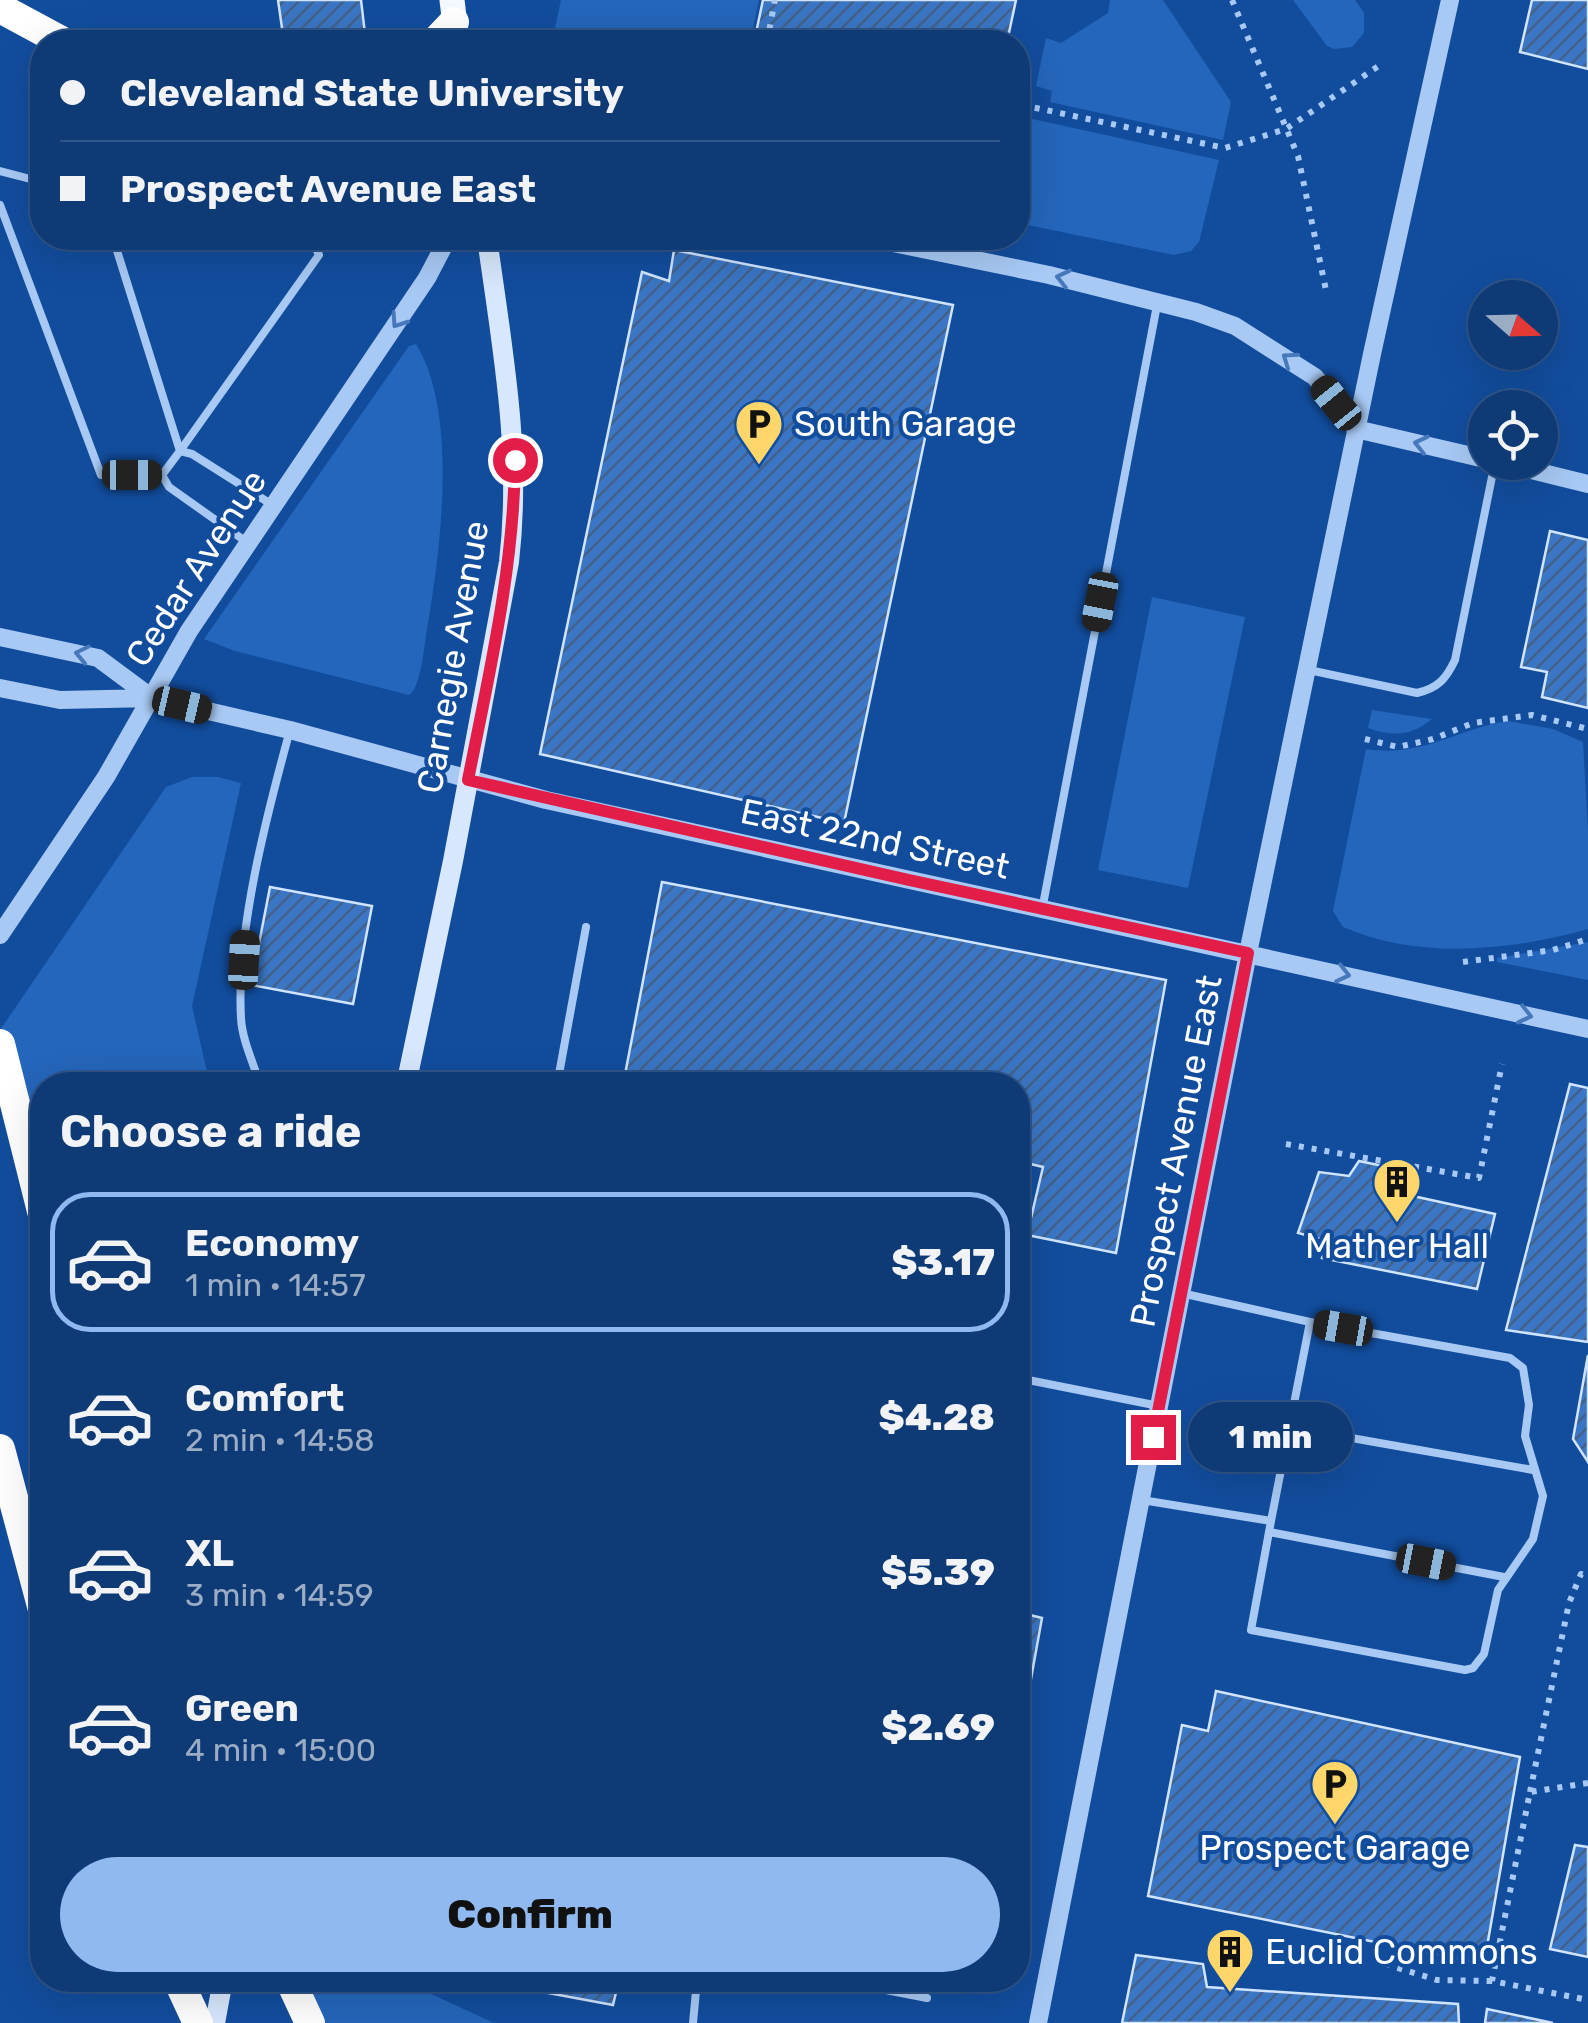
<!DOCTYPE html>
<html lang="en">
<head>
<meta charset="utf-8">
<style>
	:root { --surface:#0e3a76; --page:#17417b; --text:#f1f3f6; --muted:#9badc5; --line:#2e5488; --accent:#90b9f0 }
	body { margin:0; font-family:Rubik,sans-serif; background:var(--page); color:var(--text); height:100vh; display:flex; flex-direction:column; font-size:38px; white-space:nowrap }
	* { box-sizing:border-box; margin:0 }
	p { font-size:32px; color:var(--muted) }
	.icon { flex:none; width:55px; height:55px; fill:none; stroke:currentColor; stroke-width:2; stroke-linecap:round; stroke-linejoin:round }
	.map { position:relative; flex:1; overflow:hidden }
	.details { position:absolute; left:30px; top:1072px; width:1000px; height:920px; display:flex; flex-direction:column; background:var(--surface); border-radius:40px; box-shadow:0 10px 40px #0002,0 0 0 2px var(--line) }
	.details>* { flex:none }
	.banner { position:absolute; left:30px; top:30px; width:1000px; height:220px; border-radius:40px; box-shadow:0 10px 40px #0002,0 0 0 2px var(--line); display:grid; align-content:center; height:220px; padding:0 30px; background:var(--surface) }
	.needle { width:65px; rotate:110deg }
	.fabs { position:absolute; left:1468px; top:280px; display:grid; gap:20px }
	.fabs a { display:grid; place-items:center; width:90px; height:90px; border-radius:50%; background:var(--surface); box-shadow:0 10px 40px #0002,0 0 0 2px var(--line); font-size:50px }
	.end { position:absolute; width:45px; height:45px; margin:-22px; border:12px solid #e11d48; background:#fff; box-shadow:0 0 0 5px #fff }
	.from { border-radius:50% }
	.bubble { position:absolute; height:70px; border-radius:35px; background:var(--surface); box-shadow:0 10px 40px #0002,0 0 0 2px var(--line); font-size:32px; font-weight:800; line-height:70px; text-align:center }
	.car { position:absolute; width:30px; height:60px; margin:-30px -15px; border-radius:12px; box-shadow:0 0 8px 2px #0007; background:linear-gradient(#222 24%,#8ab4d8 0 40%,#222 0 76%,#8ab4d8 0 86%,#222 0) }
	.banner b { display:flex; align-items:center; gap:35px; height:95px; font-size:38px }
	.banner b+b { border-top:2px solid var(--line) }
	.banner i { width:25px; height:25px; background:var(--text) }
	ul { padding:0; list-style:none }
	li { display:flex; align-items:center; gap:30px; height:140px; margin:0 20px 15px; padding:0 10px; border:5px solid transparent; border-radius:40px }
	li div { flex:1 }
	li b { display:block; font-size:38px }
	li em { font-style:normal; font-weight:800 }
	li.current { border-color:var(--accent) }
	li>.icon { width:90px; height:90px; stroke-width:1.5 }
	h2 { padding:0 30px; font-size:45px; line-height:120px }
	.button { display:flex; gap:20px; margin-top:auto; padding:20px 30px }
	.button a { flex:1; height:115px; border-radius:60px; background:var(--accent); color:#111; font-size:40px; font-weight:800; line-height:115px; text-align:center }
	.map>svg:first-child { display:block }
</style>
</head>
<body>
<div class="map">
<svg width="1588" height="2023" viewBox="0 0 1588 2023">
	<defs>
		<pattern id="building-hatch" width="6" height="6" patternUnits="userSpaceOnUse" patternTransform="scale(2.5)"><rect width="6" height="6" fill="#3a76c4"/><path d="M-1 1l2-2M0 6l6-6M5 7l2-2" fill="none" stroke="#436188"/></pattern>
	</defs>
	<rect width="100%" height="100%" fill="#124d9d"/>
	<!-- green -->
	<path fill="#2466bb" d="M 561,0 L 759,0 L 750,42 L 552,42 Z
		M 1110,0 L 1163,0 L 1231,102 L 1223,140 L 1050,102 L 1052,91 L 1036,86 L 1046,38 L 1061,43 L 1108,13 Z
		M 1293,0 L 1355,0 L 1364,13 L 1364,33 L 1352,47 L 1334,49 L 1327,46 Z
		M 1028,118 L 1219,160 L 1199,242 L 1191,251 L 1174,255 L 1018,223 L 1018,171 Z
		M 416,344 C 458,412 441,546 428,623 C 424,645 423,670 414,690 L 409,695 L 235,651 L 204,639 L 409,346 Z
		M 1152,597 L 1245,617 L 1188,888 L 1098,870 Z
		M 1372,710 L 1432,719 C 1412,736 1392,737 1368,728 Z
		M 1508,721 L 1553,729 L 1583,742 L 1588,831 L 1588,929 C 1510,951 1419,960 1343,927 L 1333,911 L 1366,749 C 1422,758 1456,729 1508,721 Z
		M 192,777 L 218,777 L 241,783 L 192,1006 L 210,1085 L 42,1085 L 42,1211 L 0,1030 L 166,787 Z
		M 1588,942 L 1588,980 L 1497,962 L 1497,958 Z
		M 290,1980 L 401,1980 L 494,2023 L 310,2023 Z"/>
	<!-- building -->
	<path fill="url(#building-hatch)" stroke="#d0e4fe" stroke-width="2.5" d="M 278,0 L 361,0 L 366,42 L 284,42 Z
		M 763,0 L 1016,0 L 1007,42 L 754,42 Z
		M 1532,0 L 1588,0 L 1588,69 L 1520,52 Z
		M 674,250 L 953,305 L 844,823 L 540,754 L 642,272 L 669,281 Z
		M 1550,531 L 1588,540 L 1588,708 L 1542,697 L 1547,672 L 1521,667 Z
		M 662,882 L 1166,980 L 1116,1253 L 1027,1235 L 1043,1167 L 1018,1161 L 1018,1085 L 623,1085 Z
		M 270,887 L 372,906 L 353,1004 L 251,985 Z
		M 1570,1084 L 1588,1088 L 1588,1342 L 1506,1330 Z
		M 1359,1161 L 1383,1166 L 1381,1189 L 1495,1214 L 1477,1289 L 1322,1258 L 1328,1241 L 1298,1233 L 1319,1172 L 1349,1176 Z
		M 1588,1355 L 1588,1462 L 1573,1439 Z
		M 1018,1612 L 1042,1618 L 1023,1723 L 1018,1722 Z
		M 1216,1691 L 1520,1757 L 1484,1964 L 1148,1896 L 1182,1725 L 1208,1731 Z
		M 1575,1845 L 1588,1847 L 1588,1957 L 1550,1949 Z
		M 1136,1955 L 1203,1964 L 1207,1987 L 1458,2004 L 1459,2023 L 1122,2023 Z
		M 479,1980 L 619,1980 L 613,2005 Z
		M 1487,2009 L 1553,2023 L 1485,2023 Z"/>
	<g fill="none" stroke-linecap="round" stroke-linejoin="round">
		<!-- path -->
		<path stroke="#a7c9f4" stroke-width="6" stroke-dasharray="5 8" stroke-linecap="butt" d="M 1232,0 L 1298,156 L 1327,295
			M 767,42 L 775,0
			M 1022,105 L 1225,148 L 1286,129 L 1380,65
			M 1365,739 L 1398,747 L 1433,739 L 1473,723 L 1532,715 L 1588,729
			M 1463,962 L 1553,950 L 1588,939
			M 1286,1144 L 1479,1178 L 1502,1064
			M 1588,1783 L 1530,1792 L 1492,1981 L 1588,2000
			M 1530,1792 L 1569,1603 L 1581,1574 L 1588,1576
			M 1385,1964 L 1437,1980 L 1492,1981"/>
		<!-- service -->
		<path stroke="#a7c9f4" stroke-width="8" d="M 0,171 L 42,182
			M 0,205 L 101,475 L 162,475
			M 113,238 L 180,451
			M 180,451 L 319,255 L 311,238
			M 248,543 L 169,487 L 162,475 L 180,451 L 192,454 L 274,506
			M 1309,670 L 1417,693 C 1438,688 1446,679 1455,660 L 1495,462
			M 1042,910 L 1157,305
			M 260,1085 C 254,1064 242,1040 241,1018 C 236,931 267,814 290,730
			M 557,1085 L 586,927
			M 1018,1378 L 1159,1406
			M 1289,1427 L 1533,1470
			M 1142,1500 L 1271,1521 L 1310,1322 L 1181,1293
			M 1271,1521 L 1251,1630 L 1465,1670 L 1473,1668 L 1484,1654 L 1498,1590 L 1533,1539 L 1543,1496 L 1525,1436 L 1529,1405 L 1523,1368 L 1510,1358 L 1310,1322
			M 1269,1532 L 1504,1577
			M 835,1980 L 927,1998
			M 693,2023 L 697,1980"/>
		<!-- tertiary -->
		<path stroke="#a7c9f4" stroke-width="18" d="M 869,238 L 1049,275 L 1196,312 L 1235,326 L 1315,377 L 1356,429 L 1485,459
			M 1499,462 L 1588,484
			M 0,637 L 98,658 L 152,698
			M 0,688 L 60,700 L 152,698 L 290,730 L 546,800 L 1588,1029
			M 0,935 L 106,777 L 189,631 L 427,278 L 448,238
			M 1038,2023 L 1248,953 L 1372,354 L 1450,0"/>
		<!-- secondary -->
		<path stroke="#d7e7fd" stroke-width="20" d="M 406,1085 L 453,861 L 509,562 C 522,451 502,347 487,238
			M 215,2023 L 223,1980"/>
		<!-- primary -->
		<path stroke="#f4f8ff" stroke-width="25" d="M 452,0 L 457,42"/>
		<!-- motorway -->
		<path stroke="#fff" stroke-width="30" d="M 0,8 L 63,42
			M 435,42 L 454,22
			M 0,1044 L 42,1211
			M 0,1449 L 42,1606
			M 178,1980 L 198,2023
			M 290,1980 L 310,2023"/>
	</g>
	<!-- one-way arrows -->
	<defs><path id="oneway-chevron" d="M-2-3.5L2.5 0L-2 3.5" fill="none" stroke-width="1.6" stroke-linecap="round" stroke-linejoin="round" transform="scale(2.5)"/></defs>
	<g stroke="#4678bb">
		<use href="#oneway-chevron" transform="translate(1063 278) rotate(-167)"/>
		<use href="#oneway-chevron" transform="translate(398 321) rotate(124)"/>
		<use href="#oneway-chevron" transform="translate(1289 359) rotate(-145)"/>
		<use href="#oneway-chevron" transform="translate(1421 444) rotate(-167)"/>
		<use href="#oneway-chevron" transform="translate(82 654) rotate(-168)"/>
		<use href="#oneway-chevron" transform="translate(1343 974) rotate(13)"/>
		<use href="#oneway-chevron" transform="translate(1525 1015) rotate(13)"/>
	</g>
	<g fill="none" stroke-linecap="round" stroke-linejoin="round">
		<!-- route -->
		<path stroke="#e11d48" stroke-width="12" d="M 515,460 C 514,568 489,674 468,780 L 909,880 L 1248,953 L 1153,1437"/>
	</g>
	<!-- icons -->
	<defs>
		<g id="parking-pin" transform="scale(2.5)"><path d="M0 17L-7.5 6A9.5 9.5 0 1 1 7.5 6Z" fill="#ffd66a" stroke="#124d9d"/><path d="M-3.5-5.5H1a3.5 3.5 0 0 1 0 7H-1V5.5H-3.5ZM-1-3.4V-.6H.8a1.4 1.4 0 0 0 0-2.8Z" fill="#111"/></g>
		<g id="building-pin" transform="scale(2.5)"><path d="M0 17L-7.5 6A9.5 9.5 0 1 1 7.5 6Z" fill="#ffd66a" stroke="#124d9d"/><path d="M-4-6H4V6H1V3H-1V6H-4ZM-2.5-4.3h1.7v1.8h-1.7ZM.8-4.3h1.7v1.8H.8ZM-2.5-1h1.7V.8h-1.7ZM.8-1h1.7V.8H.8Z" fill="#111"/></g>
	</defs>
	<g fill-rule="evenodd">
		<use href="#parking-pin" x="759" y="424"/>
		<use href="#building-pin" x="1397" y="1182"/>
		<use href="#parking-pin" x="1335" y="1784"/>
		<use href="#building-pin" x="1230" y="1952"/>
	</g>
	<g text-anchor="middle" stroke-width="8" stroke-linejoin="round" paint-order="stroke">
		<!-- poi labels -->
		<g font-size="35" fill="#fff" stroke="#124d9d" text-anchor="start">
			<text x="794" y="436">South Garage</text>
			<text x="1397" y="1258" text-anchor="middle">Mather Hall</text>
			<text x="1335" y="1860" text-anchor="middle">Prospect Garage</text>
			<text x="1265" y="1964">Euclid Commons</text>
		</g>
		<!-- street labels -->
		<g font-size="35" fill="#fff" stroke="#124d9d">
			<text transform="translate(196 568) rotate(-57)" y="12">Cedar Avenue</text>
			<text transform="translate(453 657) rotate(-80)" y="12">Carnegie Avenue</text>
			<text transform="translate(875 839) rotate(12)" y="12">East 22nd Street</text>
			<text transform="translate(1176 1151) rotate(-79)" y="12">Prospect Avenue East</text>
		</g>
	</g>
</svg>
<div class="fabs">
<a><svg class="needle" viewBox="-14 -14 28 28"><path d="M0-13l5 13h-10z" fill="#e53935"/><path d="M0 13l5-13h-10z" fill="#9badc5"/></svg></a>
<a><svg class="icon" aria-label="locate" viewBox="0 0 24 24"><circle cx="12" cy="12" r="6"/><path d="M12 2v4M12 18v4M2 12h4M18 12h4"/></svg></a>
</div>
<i class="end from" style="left:515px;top:460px"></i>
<i class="end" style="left:1153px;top:1437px"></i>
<div class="bubble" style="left:1188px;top:1402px;width:165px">1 min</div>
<i class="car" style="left:1336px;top:403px;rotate:321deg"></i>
<i class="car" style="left:132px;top:475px;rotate:90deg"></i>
<i class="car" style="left:1100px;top:602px;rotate:191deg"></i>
<i class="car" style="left:182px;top:705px;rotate:103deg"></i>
<i class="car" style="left:244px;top:960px;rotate:3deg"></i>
<i class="car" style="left:1343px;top:1328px;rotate:280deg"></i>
<i class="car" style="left:1426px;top:1562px;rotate:101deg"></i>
<div class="banner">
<b><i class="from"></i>Cleveland State University</b>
<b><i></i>Prospect Avenue East</b>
</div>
<section class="details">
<h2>Choose a ride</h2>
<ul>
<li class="current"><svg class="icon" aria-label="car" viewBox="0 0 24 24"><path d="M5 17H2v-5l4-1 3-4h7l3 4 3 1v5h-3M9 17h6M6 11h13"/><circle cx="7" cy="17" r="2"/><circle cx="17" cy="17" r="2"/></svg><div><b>Economy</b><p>1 min · 14:57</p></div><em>$3.17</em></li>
<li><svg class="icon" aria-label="car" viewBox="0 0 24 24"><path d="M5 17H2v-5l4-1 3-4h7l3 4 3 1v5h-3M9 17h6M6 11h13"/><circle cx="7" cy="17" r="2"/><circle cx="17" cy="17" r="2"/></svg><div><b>Comfort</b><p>2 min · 14:58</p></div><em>$4.28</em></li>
<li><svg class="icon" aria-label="car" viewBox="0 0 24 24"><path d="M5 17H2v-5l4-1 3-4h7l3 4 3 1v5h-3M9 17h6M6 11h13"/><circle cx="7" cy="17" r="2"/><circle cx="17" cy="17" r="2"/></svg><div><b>XL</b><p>3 min · 14:59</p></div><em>$5.39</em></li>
<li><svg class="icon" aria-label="car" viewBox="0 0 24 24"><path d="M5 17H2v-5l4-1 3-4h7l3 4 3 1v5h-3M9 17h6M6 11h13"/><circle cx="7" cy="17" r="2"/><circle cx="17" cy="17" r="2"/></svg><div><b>Green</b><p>4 min · 15:00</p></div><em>$2.69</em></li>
</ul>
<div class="button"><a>Confirm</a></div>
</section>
</div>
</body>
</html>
